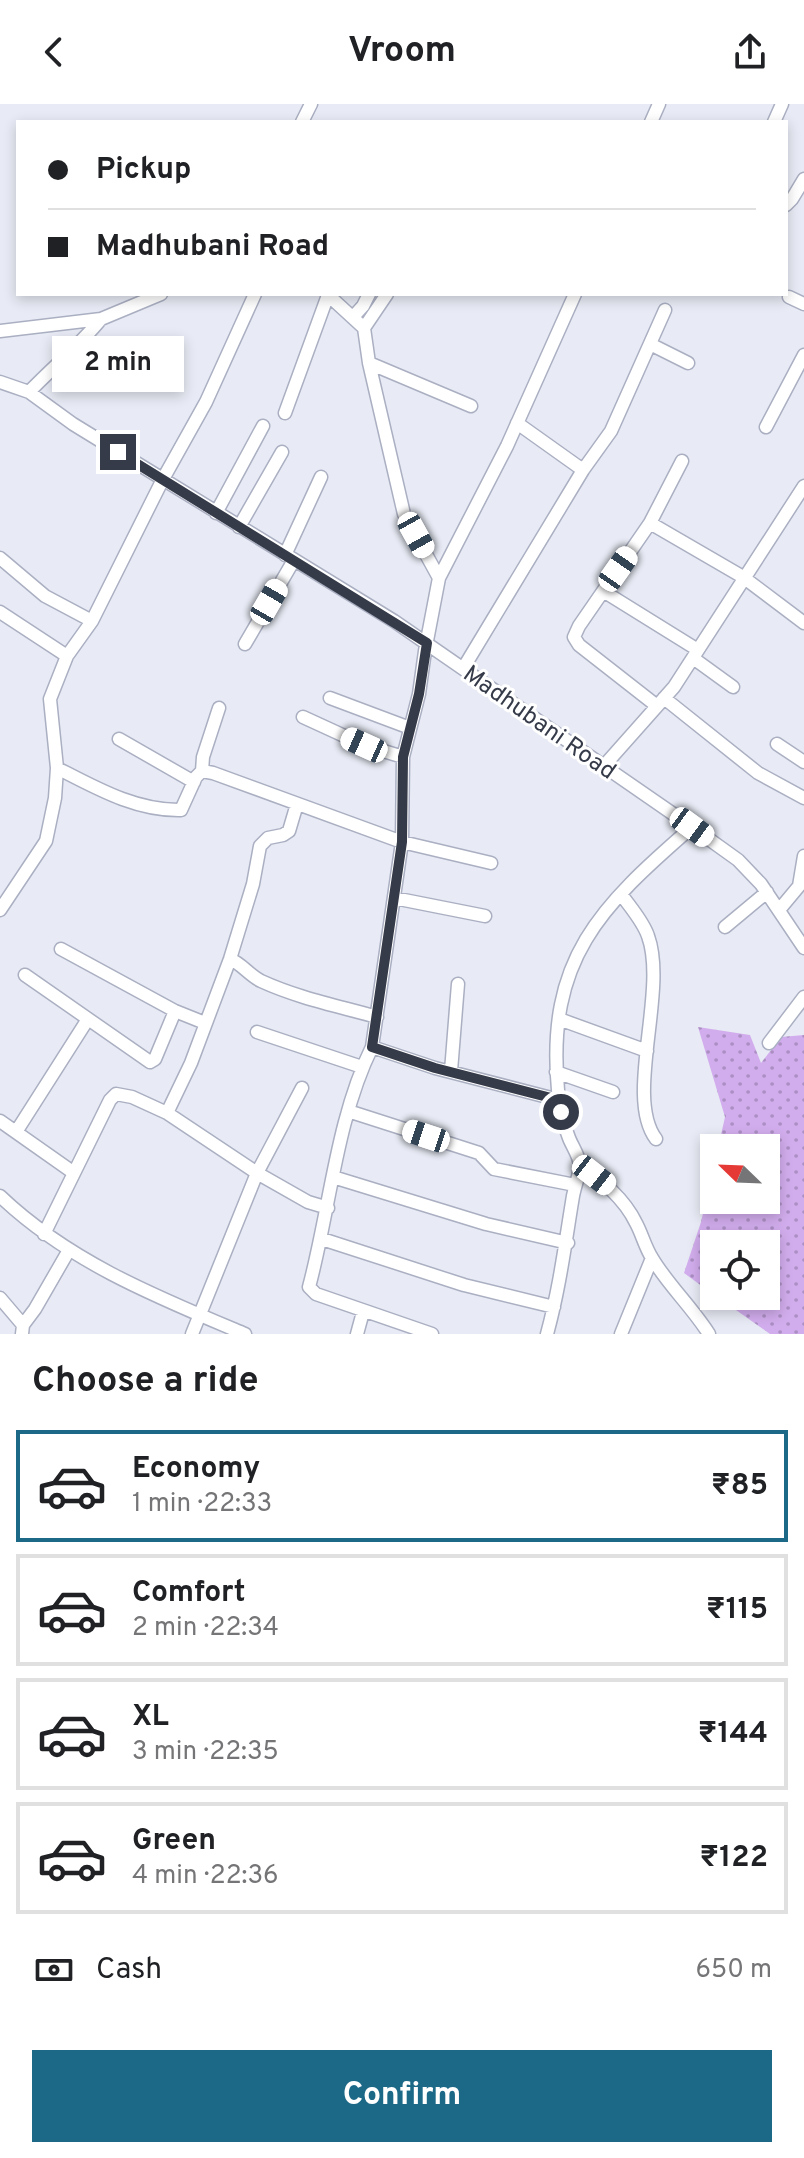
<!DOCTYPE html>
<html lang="en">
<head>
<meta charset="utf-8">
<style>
	:root { --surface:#fff; --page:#f2f2f2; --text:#202124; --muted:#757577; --line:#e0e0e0; --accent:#1c6887 }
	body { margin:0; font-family:Overpass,sans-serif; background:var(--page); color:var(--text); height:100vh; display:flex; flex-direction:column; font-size:30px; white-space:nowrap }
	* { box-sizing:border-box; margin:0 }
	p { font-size:26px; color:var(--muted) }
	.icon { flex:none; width:44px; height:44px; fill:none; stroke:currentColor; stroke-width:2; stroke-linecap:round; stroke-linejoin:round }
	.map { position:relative; height:1230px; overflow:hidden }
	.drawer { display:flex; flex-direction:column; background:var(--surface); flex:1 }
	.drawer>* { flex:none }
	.banner { position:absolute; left:16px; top:16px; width:772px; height:176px; border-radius:0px; box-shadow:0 4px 12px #0003; display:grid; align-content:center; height:176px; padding:0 32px; background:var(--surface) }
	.needle { width:52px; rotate:293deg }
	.buttons { position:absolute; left:700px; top:1030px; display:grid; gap:16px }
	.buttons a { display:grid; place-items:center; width:80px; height:80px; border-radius:0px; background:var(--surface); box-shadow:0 4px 12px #0003; font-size:40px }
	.end { position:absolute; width:36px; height:36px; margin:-18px; border:10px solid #363b4a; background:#fff; box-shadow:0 0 0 4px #fff }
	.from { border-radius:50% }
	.bubble { position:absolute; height:56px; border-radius:0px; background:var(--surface); box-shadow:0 4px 12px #0003; font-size:26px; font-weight:700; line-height:56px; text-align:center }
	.car { position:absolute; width:24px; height:48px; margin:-24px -12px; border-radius:10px; box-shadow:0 0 6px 2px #0007; background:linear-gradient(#fff 24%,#345 0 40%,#fff 0 76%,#345 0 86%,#fff 0) }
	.banner b { display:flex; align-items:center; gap:28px; height:76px; font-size:30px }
	.banner b+b { border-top:2px solid var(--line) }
	.banner i { width:20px; height:20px; background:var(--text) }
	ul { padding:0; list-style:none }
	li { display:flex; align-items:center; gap:24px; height:112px; margin:0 16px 12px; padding:0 16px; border:4px solid var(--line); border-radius:0px }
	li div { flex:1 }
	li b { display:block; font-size:30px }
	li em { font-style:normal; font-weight:700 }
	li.current { border-color:var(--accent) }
	li>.icon { width:72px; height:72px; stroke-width:1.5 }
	h2 { padding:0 32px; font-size:36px; line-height:96px }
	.pay { display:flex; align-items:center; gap:20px; height:88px; padding:0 32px; font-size:30px }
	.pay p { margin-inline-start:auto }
	.primary-button { display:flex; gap:16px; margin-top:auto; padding:16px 32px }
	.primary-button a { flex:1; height:92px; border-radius:0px; background:var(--accent); color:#fff; font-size:32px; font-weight:700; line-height:92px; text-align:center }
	header { display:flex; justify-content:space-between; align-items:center; height:104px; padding:0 32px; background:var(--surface); font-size:36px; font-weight:700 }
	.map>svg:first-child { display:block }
</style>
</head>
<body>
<header><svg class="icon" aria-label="back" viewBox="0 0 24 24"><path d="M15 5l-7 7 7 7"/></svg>Vroom<svg class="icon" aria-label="share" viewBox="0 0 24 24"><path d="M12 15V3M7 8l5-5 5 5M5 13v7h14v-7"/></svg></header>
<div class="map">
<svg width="804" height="1230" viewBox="0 0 804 1230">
	<defs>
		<pattern id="grass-dots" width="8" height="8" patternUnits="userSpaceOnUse" patternTransform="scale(2)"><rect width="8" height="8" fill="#d2aded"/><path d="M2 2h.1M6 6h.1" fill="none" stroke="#ab8ec2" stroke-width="1.8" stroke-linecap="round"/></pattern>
	</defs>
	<rect width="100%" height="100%" fill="#e8ebf5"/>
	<!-- grass -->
	<path fill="url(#grass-dots)" d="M 698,923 L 750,931 L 761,959 L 781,933 L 804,931 L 804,1230 L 770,1230 L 716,1192 L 766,1192 L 766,1140 L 714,1140 L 714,1191 L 684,1169 L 701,1118 L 714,1061 L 714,1096 L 766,1096 L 766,1044 L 718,1044 L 725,1013 Z"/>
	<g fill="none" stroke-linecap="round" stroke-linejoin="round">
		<!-- minor casing -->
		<g stroke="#aaafc2" stroke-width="15">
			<path id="minor" d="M 302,18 L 311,0
				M 651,18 L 659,0
				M 774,18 L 782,0
				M 786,101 L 792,95 L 804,75
				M 327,190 L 364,224 L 369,259 L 404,410 L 439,474
				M 789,193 L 804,200
				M 353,213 L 363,202 L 369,190
				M 364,224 L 387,190
				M 0,227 L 101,215 L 161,190
				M 650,240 L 688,259
				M 369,259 L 471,302
				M 0,278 L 29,288 L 73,320 L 394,517 L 692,723 L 738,756 L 761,780 L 804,844
				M 29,288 C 53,263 79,242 101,215
				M 285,309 L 328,191
				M 517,319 L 583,366
				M 766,323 L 804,251
				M 216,409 L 263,322
				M 650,419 L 743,473 L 804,519
				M 239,423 L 282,348
				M 285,451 L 321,373
				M 0,454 L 45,492 L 92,517
				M 603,487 L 698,546
				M 0,508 L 67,552
				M 245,540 L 294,456
				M 693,554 L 733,583
				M 464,563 L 583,366 L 611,327 L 665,206
				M 330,594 L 410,624
				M 664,594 L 758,669 L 804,694
				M 657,602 L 579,541 L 574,533 L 579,522 L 650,419 L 682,357
				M 303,613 L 364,641 L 403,653
				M 119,635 L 194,678
				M 777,640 L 804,658
				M 603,663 L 674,583 L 804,382
				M 57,664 C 96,684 136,707 181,706 L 196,673 L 202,667 L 213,669 L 402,738 L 491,759
				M 202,667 L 203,653 L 219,604
				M 621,790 C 630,803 643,817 648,832 C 668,887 624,993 656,1035
				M 394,794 L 485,812
				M 0,806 L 46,737 L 55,694 L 57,664 L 50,595 L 67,552 L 92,517 L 163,375 L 206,298 L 255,190
				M 779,806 L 799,782 L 804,752
				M 725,823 L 767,788
				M 61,845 L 175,907 L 205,919
				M 230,855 C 242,860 249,871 261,877 C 298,894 338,902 377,913
				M 25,871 L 150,958 L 155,955 L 175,907
				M 559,915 L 647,947
				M 257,928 L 362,963
				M 769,939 L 804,893
				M 372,943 L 435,964 L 559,996
				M 451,967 L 458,880
				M 556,968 L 613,988
				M 348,1007 L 479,1049 L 494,1065 L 575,1081
				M 167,1009 L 191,959 L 230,855 L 253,780 L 260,742 L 268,734 L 283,731 L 289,727 L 297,700
				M 0,1017 L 74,1069
				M 16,1028 L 88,915
				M 580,1060 C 602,1077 624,1094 636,1119 C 642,1130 645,1143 652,1154 C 668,1181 692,1203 709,1230
				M 333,1073 L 486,1120 L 568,1139
				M 0,1092 C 69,1158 159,1194 245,1230
				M 44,1130 L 110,996 L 116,990 L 132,993 L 167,1009 L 257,1069 L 308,1098 L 328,1104
				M 322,1135 L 464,1181 L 554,1203
				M 0,1194 L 23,1221 L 22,1230
				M 23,1221 L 35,1205 L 69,1146
				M 192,1230 L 257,1069 L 302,984
				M 357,1230 L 363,1208
				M 432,1230 L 316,1190 L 309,1183 C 330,1105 336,1016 372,943 L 402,738 L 403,653 L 419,590 L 425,547 L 439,474 L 507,342 L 575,190
				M 547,1230 C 560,1182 565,1140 573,1092 C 575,1082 579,1072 580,1062 C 580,1053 572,1042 569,1034 C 563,1019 559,1002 558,986 C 546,855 600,803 692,723
				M 621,1230 L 652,1154"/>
		</g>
		<!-- minor -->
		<use href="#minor" stroke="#fff" stroke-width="12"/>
	</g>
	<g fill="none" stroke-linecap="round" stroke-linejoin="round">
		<!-- route -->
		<path stroke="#363b4a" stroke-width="10" d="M 118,348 L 427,539 L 419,590 L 403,653 L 402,738 L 372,943 L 435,964 L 559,996 L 561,1008"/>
	</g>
	<g text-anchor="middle" stroke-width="6" stroke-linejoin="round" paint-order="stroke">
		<!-- street labels -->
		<g font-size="24" fill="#363b4a" stroke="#fff">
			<text transform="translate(540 618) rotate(35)" y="8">Madhubani Road</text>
		</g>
	</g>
</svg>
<div class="buttons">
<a><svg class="needle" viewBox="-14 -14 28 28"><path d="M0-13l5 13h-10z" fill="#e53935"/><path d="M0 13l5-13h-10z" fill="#757577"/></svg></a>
<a><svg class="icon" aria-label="locate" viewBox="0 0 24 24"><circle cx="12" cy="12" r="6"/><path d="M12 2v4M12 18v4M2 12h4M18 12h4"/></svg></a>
</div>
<i class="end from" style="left:561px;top:1008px"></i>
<i class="end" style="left:118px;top:348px"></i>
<div class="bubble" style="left:52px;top:232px;width:132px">2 min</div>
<i class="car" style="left:416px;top:431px;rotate:151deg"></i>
<i class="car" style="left:618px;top:465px;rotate:35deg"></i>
<i class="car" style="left:269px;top:498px;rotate:30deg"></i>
<i class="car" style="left:364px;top:641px;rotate:294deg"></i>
<i class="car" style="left:692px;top:723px;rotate:126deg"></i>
<i class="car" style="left:426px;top:1032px;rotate:288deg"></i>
<i class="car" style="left:594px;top:1071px;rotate:128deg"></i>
<div class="banner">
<b><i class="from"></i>Pickup</b>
<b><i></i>Madhubani Road</b>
</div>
</div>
<section class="drawer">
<h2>Choose a ride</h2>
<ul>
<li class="current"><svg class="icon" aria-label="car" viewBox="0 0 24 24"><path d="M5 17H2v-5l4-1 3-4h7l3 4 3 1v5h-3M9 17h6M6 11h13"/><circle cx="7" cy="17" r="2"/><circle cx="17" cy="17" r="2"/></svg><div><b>Economy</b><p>1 min · 22:33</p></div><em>₹85</em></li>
<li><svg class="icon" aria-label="car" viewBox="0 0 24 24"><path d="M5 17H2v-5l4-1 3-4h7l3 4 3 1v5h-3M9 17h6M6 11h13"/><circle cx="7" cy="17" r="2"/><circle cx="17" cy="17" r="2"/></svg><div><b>Comfort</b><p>2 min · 22:34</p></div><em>₹115</em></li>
<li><svg class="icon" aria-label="car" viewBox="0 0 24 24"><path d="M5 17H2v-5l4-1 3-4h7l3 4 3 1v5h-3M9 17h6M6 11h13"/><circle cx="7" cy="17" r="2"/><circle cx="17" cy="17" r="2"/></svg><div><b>XL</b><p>3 min · 22:35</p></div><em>₹144</em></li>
<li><svg class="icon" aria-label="car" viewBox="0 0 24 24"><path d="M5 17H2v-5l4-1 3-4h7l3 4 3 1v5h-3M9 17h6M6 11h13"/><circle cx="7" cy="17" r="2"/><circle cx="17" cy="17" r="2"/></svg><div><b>Green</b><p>4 min · 22:36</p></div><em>₹122</em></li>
</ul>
<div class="pay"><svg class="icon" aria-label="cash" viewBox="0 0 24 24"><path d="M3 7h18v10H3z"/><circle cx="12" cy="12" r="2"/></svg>Cash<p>650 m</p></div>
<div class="primary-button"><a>Confirm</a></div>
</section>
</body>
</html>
